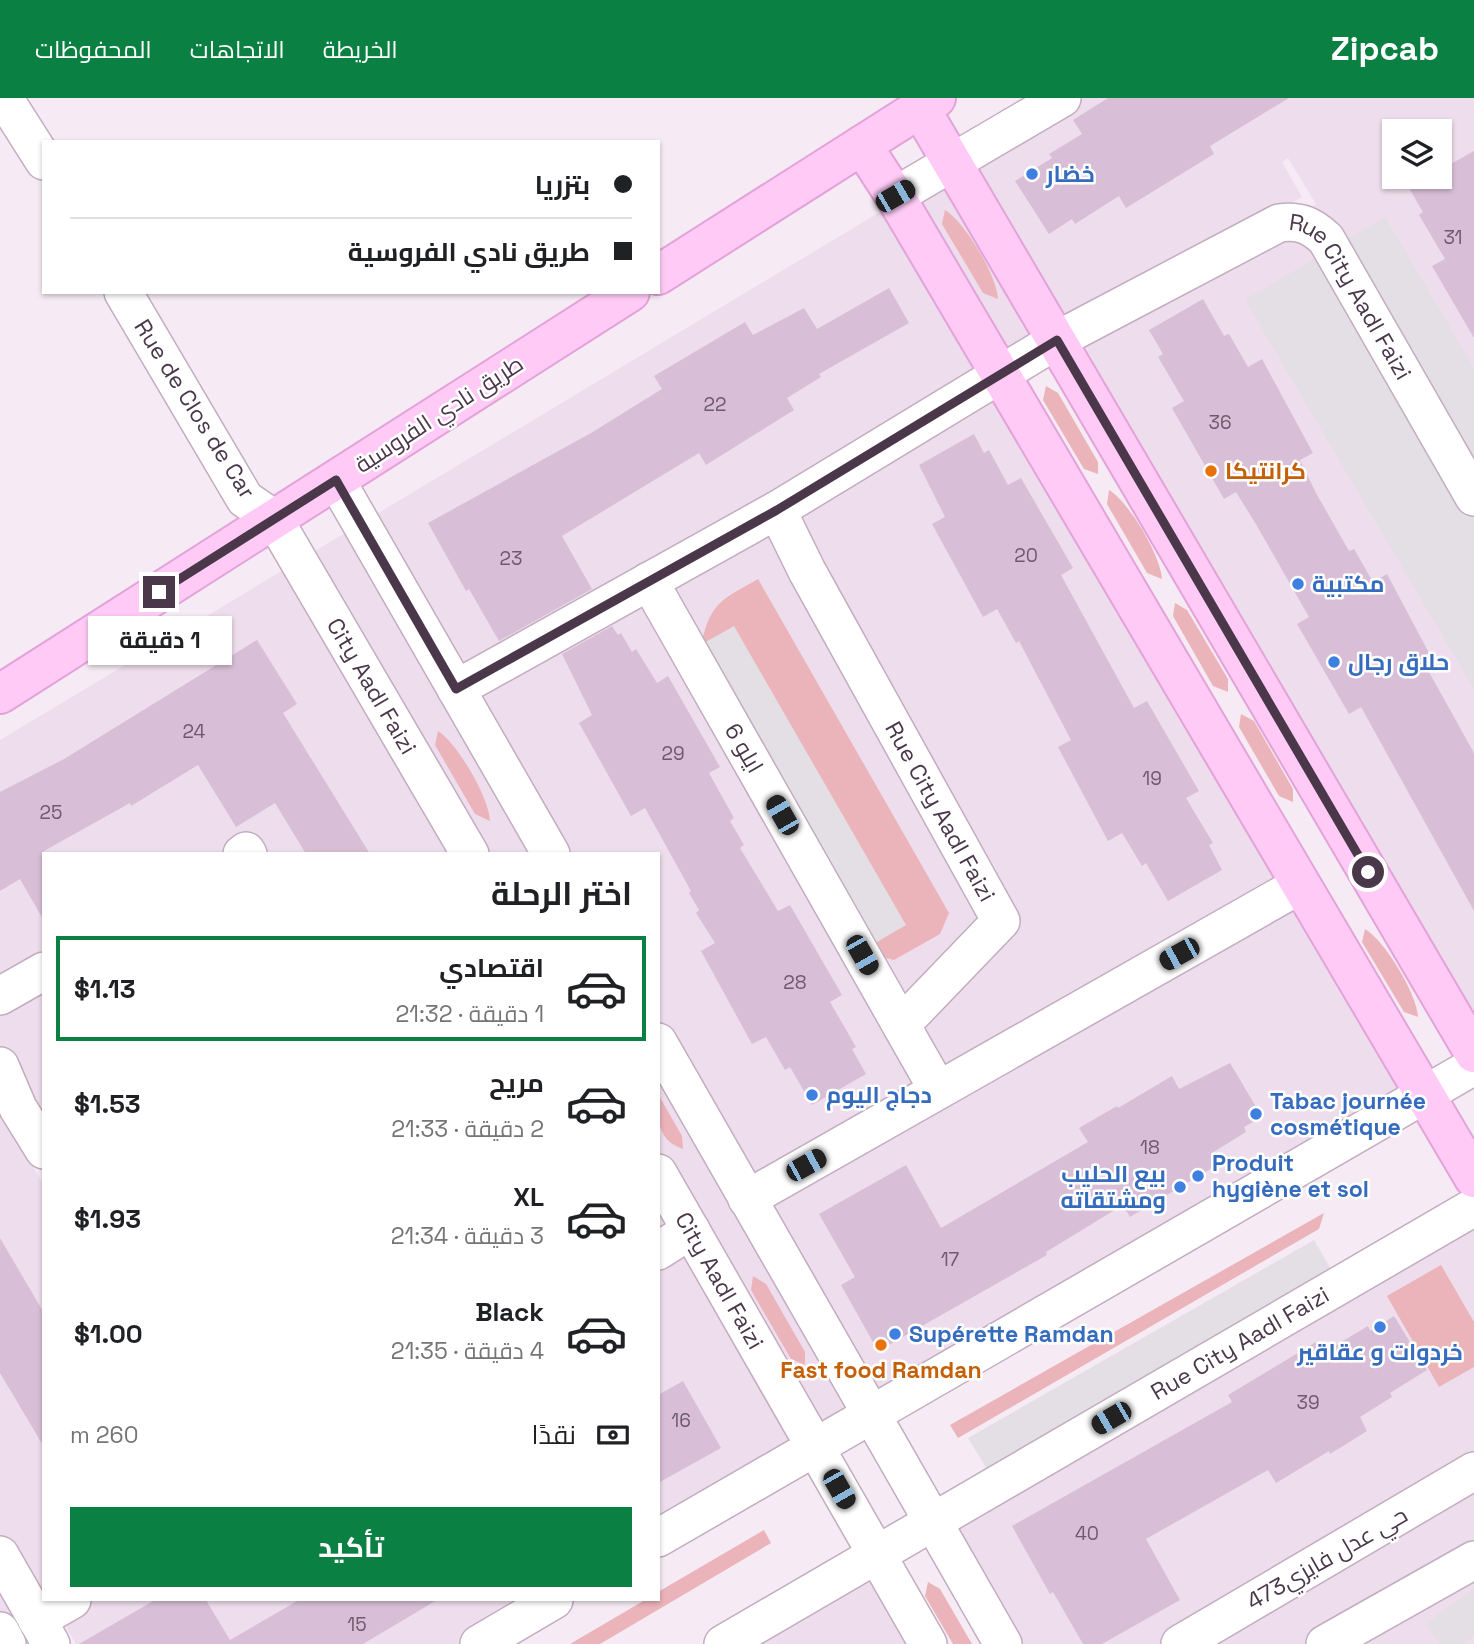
<!DOCTYPE html>
<html lang="ar">
<head>
<meta charset="utf-8">
<style>
	:root { --surface:#fff; --page:#f6f6f6; --text:#202124; --muted:#757577; --line:#e0e0e0; --accent:#0b8043 }
	body { margin:0; font-family:"Space Grotesk",Cairo,sans-serif; background:var(--page); color:var(--text); direction:rtl; height:100vh; display:flex; flex-direction:column; font-size:26px; white-space:nowrap }
	* { box-sizing:border-box; margin:0 }
	p { font-size:23px; color:var(--muted) }
	.icon { flex:none; width:38px; height:38px; fill:none; stroke:currentColor; stroke-width:2; stroke-linecap:round; stroke-linejoin:round }
	.map { position:relative; flex:1; overflow:hidden; direction:ltr }
	.drawer { position:absolute; left:42px; top:754px; width:618px; height:749px; display:flex; flex-direction:column; background:var(--surface); border-radius:0px; box-shadow:0 2px 5px #0004; direction:rtl }
	.drawer>* { flex:none }
	.banner { position:absolute; left:42px; top:42px; width:618px; height:154px; border-radius:0px; box-shadow:0 2px 5px #0004; direction:rtl; display:grid; align-content:center; height:154px; padding:0 28px; background:var(--surface) }
	.controls { position:absolute; left:1382px; top:21px; display:grid; gap:14px }
	.controls a { display:grid; place-items:center; width:70px; height:70px; border-radius:0px; background:var(--surface); box-shadow:0 2px 5px #0004; font-size:35px }
	.end { position:absolute; width:32px; height:32px; margin:-16px; border:9px solid #4a384a; background:#fff; box-shadow:0 0 0 4px #fff }
	.from { border-radius:50% }
	.bubble { position:absolute; height:49px; border-radius:0px; background:var(--surface); box-shadow:0 2px 5px #0004; font-size:23px; font-weight:700; line-height:49px; text-align:center; direction:rtl }
	.car { position:absolute; width:21px; height:42px; margin:-21px -10px; border-radius:9px; box-shadow:0 0 5px 2px #0007; background:linear-gradient(#222 24%,#8ab4d8 0 40%,#222 0 76%,#8ab4d8 0 86%,#222 0) }
	.banner b { display:flex; align-items:center; gap:24px; height:66px; font-size:26px }
	.banner b+b { border-top:2px solid var(--line) }
	.banner i { width:18px; height:18px; background:var(--text) }
	ul { padding:0; list-style:none }
	li { display:flex; align-items:center; gap:21px; height:105px; margin:0 14px 10px; padding:0 14px; border:4px solid transparent; border-radius:0px }
	li div { flex:1 }
	li b { display:block; font-size:26px }
	li em { font-style:normal; font-weight:700 }
	li.active { border-color:var(--accent) }
	li>.icon { width:63px; height:63px; stroke-width:1.5 }
	h2 { padding:0 28px; font-size:32px; line-height:84px }
	.pay { display:flex; align-items:center; gap:18px; height:77px; padding:0 28px; font-size:26px }
	.pay p { margin-inline-start:auto }
	.action { display:flex; gap:14px; margin-top:auto; padding:14px 28px }
	.action a { flex:1; height:80px; border-radius:0px; background:var(--accent); color:#fff; font-size:28px; font-weight:700; line-height:80px; text-align:center }
	header { display:flex; align-items:center; gap:42px; box-sizing:border-box; height:98px; padding:0 35px; background:var(--accent); color:#fff }
	header strong { font-size:33px }
	nav { display:flex; gap:38px; margin-inline-start:auto; font-size:24px }
	.map>svg:first-child { display:block }
</style>
</head>
<body>
<header>
<strong>Zipcab</strong>
<nav><a>الخريطة</a><a>الاتجاهات</a><a>المحفوظات</a></nav>
</header>
<div class="map">
<svg width="1474" height="1546" viewBox="0 0 1474 1546">
	<rect width="100%" height="100%" fill="#f6ebf4"/>
	<!-- residential -->
	<path fill="#eeddec" fill-rule="evenodd" d="M 1070,0 L 1474,0 L 1474,936 L 1070,250 L 1316,106 L 1288,60 L 1282,64 L 1302,99 L 989,288 L 1414,995 L 658,1449 L 658,756 L 44,756 L 44,1052 L 0,980 L 0,642 ZM 1395,33 L 1440,33 L 1440,79 L 1395,79 Z
		M 0,1015 L 44,1087 L 44,1502 L 61,1502 L 19,1527 L 31,1546 L 0,1546 Z
		M 1474,1127 L 1474,1546 L 995,1546 L 935,1444 Z
		M 860,1455 L 918,1546 L 705,1546 Z
		M 94,1502 L 571,1502 L 497,1546 L 76,1546 L 61,1521 Z"/>
	<!-- green -->
	<path fill="#ebb3ba" d="M 945,112 C 965,124 997,178 998,201 L 983,195 L 942,126 Z
		M 1046,288 L 1058,295 L 1098,364 L 1098,376 L 1084,371 L 1043,302 Z
		M 1109,392 C 1129,404 1161,458 1162,481 L 1147,475 L 1107,406 Z
		M 758,481 L 949,815 L 940,836 L 894,862 L 878,858 L 872,847 L 905,827 L 701,547 C 711,503 722,502 758,481 Z
		M 1175,505 L 1187,512 L 1228,581 L 1228,594 L 1213,588 L 1173,518 Z
		M 1241,616 L 1254,623 L 1293,691 L 1293,704 L 1279,698 L 1239,629 Z
		M 438,633 C 457,645 489,699 490,723 L 475,716 L 435,647 Z
		M 1365,831 C 1385,843 1417,896 1418,919 L 1404,914 L 1362,844 Z
		M 658,996 L 682,1038 L 683,1051 C 656,1041 658,1021 658,996 Z
		M 1324,1115 L 1319,1131 L 958,1340 L 950,1327 Z
		M 1441,1167 L 1474,1224 L 1474,1269 L 1439,1289 L 1387,1198 Z
		M 753,1178 L 766,1186 L 805,1254 L 805,1267 L 791,1261 L 751,1192 Z
		M 764,1432 L 771,1445 L 600,1546 L 570,1546 L 645,1502 L 658,1502 L 658,1494 Z
		M 928,1484 L 940,1491 L 972,1546 L 953,1546 L 925,1498 Z"/>
	<!-- parking -->
	<path fill="#e4dfe4" d="M 1385,119 L 1474,270 L 1474,591 L 1245,202 Z
		M 734,528 L 906,827 L 873,846 L 702,546 Z
		M 1314,1142 L 1341,1188 L 996,1386 L 968,1340 Z
		M 1474,1491 L 1474,1539 L 1463,1546 L 1439,1546 L 1426,1525 Z"/>
	<!-- building -->
	<path fill="#d8bfd7" d="M 1108,0 L 1289,0 L 1210,48 L 1214,56 L 1126,110 L 1119,98 L 1075,126 L 1072,121 L 1049,136 L 1015,83 L 1052,60 L 1049,56 L 1082,36 L 1073,22 Z
		M 1474,53 L 1474,240 L 1432,168 L 1445,161 L 1419,117 L 1423,114 L 1409,90 L 1429,79 L 1440,79 L 1440,72 Z
		M 889,190 L 909,225 L 819,276 L 821,279 L 787,300 L 794,312 L 706,367 L 699,355 L 562,438 L 592,491 L 499,543 L 469,491 L 466,493 L 428,425 L 591,335 L 662,291 L 654,278 L 745,224 L 753,237 L 804,210 L 817,231 Z
		M 1203,201 L 1224,238 L 1229,236 L 1248,269 L 1262,261 L 1313,355 L 1300,362 L 1316,395 L 1349,453 L 1354,451 L 1373,484 L 1387,476 L 1437,570 L 1429,574 L 1474,655 L 1474,813 L 1361,609 L 1349,616 L 1297,526 L 1309,519 L 1257,428 L 1236,394 L 1224,401 L 1172,310 L 1184,303 L 1158,259 L 1163,256 L 1149,232 Z
		M 974,336 L 984,355 L 989,352 L 1008,387 L 1021,380 L 1073,470 L 1061,477 L 1134,610 L 1147,603 L 1199,693 L 1186,700 L 1213,745 L 1209,747 L 1222,772 L 1168,803 L 1146,765 L 1142,768 L 1122,735 L 1108,743 L 1058,649 L 1071,642 L 1019,543 L 1016,545 L 997,511 L 983,519 L 932,426 L 945,419 L 919,367 Z
		M 612,528 L 618,537 L 621,535 L 632,554 L 636,551 L 657,585 L 668,578 L 720,669 L 709,675 L 734,720 L 730,723 L 744,747 L 740,750 L 778,813 L 790,807 L 842,897 L 830,904 L 856,949 L 852,951 L 866,976 L 812,1007 L 790,969 L 785,972 L 766,939 L 752,946 L 701,853 L 715,845 L 696,815 L 699,812 L 689,795 L 691,793 L 645,710 L 631,718 L 579,625 L 592,617 L 562,556 Z
		M 257,542 L 297,606 L 283,615 L 370,756 L 306,756 L 275,705 L 236,729 L 198,667 L 131,708 L 130,705 L 44,753 L 44,823 L 20,781 L 0,793 L 0,694 L 64,661 Z
		M 1230,965 L 1262,1019 L 1244,1029 L 1246,1034 L 1212,1055 L 1219,1066 L 1130,1119 L 1123,1107 L 1046,1154 L 1047,1157 L 878,1253 L 841,1187 L 855,1179 L 819,1116 L 906,1067 L 941,1130 L 1088,1044 L 1079,1030 L 1117,1008 L 1118,1010 L 1172,978 L 1179,991 Z
		M 0,1140 L 44,1215 L 44,1349 L 0,1275 Z
		M 1394,1218 L 1427,1272 L 1390,1295 L 1392,1299 L 1360,1319 L 1367,1333 L 1330,1356 L 1329,1353 L 1276,1385 L 1268,1372 L 1146,1441 L 1180,1502 L 1102,1546 L 1083,1546 L 1053,1494 L 1050,1496 L 1012,1428 L 1232,1304 L 1228,1297 L 1316,1244 L 1323,1255 L 1368,1228 L 1370,1233 Z
		M 683,1283 L 721,1350 L 658,1385 L 658,1297 Z
		M 155,1502 L 206,1502 L 230,1542 L 299,1502 L 437,1502 L 363,1546 L 79,1546 Z"/>
	<g fill="none" stroke-linecap="round" stroke-linejoin="round">
		<!-- minor casing -->
		<g stroke="#c2adc0" stroke-width="40">
			<g id="minor">
				<path d="M 4,0 L 44,63"/>
				<path d="M 895,98 L 1062,0"/>
				<path id="s1" d="M 123,194 L 245,401 L 274,421 L 470,756"/>
				<path d="M 336,382 L 551,756"/>
				<path id="s2" d="M 777,412 L 807,473 L 1001,823 L 901,927 L 938,992"/>
				<path d="M 649,483 L 901,927"/>
				<path id="s3" d="M 456,591 L 777,412 L 1057,242 L 1279,125 C 1299,122 1311,127 1326,141 L 1474,399"/>
				<path d="M 242,756 L 246,753 L 248,756"/>
				<path d="M 0,898 L 44,873"/>
				<path d="M 658,944 L 1003,1546"/>
				<path d="M 0,968 L 18,1010 L 44,1052"/>
				<path id="s4" d="M 658,1075 L 928,1546"/>
				<path d="M 747,1101 L 1300,787"/>
				<path d="M 658,1153 L 691,1132"/>
				<path d="M 658,1440 L 1474,968"/>
				<path d="M 0,1457 L 51,1546"/>
				<path d="M 37,1522 L 72,1502"/>
				<path d="M 0,1533 L 7,1546"/>
				<path d="M 479,1546 L 554,1502"/>
				<path id="s5" d="M 723,1546 L 1474,1109"/>
				<path d="M 1180,1546 L 1474,1373"/>
				<path d="M 1325,1546 L 1474,1462"/>
			</g>
		</g>
		<!-- secondary casing -->
		<g stroke="#e3a2d9" stroke-width="42">
			<path id="secondary" d="M 920,10 L 1474,955
				M 862,47 L 895,98 L 1474,1080
				M 658,177 L 936,0
				M 0,596 L 630,194"/>
		</g>
		<!-- minor -->
		<use href="#minor" stroke="#fff" stroke-width="37"/>
		<!-- secondary -->
		<use href="#secondary" stroke="#ffcbf6" stroke-width="38"/>
	</g>
	<g fill="none" stroke-linecap="round" stroke-linejoin="round">
		<!-- route -->
		<path stroke="#4a384a" stroke-width="9" d="M 159,494 L 336,382 L 456,591 L 777,412 L 1057,242 L 1368,774"/>
	</g>
	<!-- markers -->
	<g fill="#3f7fe0" stroke="#fff" stroke-width="2.5">
		<circle cx="1032" cy="76" r="7"/>
		<circle cx="1298" cy="486" r="7"/>
		<circle cx="1334" cy="564" r="7"/>
		<circle cx="812" cy="997" r="7"/>
		<circle cx="1256" cy="1016" r="7"/>
		<circle cx="1198" cy="1078" r="7"/>
		<circle cx="1180" cy="1089" r="7"/>
		<circle cx="1380" cy="1229" r="7"/>
		<circle cx="895" cy="1236" r="7"/>
	</g>
	<g fill="#e8710a" stroke="#fff" stroke-width="2.5">
		<circle cx="1211" cy="373" r="7"/>
		<circle cx="881" cy="1247" r="7"/>
	</g>
	<g text-anchor="middle" stroke-width="5" stroke-linejoin="round" paint-order="stroke">
		<!-- number labels -->
		<g font-size="19" fill="#6e5a6d">
			<text x="1453" y="146">31</text>
			<text x="715" y="313">22</text>
			<text x="1220" y="331">36</text>
			<text x="1026" y="464">20</text>
			<text x="511" y="467">23</text>
			<text x="194" y="640">24</text>
			<text x="673" y="662">29</text>
			<text x="1152" y="687">19</text>
			<text x="51" y="721">25</text>
			<text x="795" y="891">28</text>
			<text x="1150" y="1056">18</text>
			<text x="950" y="1168">17</text>
			<text x="1308" y="1311">39</text>
			<text x="681" y="1329">16</text>
			<text x="1087" y="1442">40</text>
			<text x="357" y="1533">15</text>
		</g>
		<!-- shop labels -->
		<g font-size="23" font-weight="bold" fill="#366cbe" stroke="#fff" text-anchor="start">
			<text x="1046" y="84">خضار</text>
			<text x="1312" y="494">مكتبية</text>
			<text x="1348" y="572">حلاق رجال</text>
			<text x="826" y="1005">دجاج اليوم</text>
			<text x="1270" y="1011">Tabac journée<tspan x="1270" dy="26">cosmétique</tspan></text>
			<text x="1212" y="1073">Produit<tspan x="1212" dy="26">hygiène et sol</tspan></text>
			<text x="1166" y="1084" text-anchor="end">بيع الحليب<tspan x="1166" dy="26">ومشتقاته</tspan></text>
			<text x="909" y="1244">Supérette Ramdan</text>
			<text x="1380" y="1262" text-anchor="middle">خردوات و عقاقير</text>
		</g>
		<!-- street labels -->
		<g font-size="23" fill="#4a384a" stroke="#fff">
			<text dy="8" stroke="none"><textPath href="#s3" startOffset="1057">Rue City Aadl Faizi</textPath></text>
			<text transform="translate(195 311) rotate(58)" y="8">Rue de Clos de Car</text>
			<text transform="translate(439 316) rotate(-33)" y="8">طريق نادي الفروسية</text>
			<text dy="8" stroke="none"><textPath href="#s1" startOffset="469">City Aadl Faizi</textPath></text>
			<text transform="translate(744 650) rotate(60)" y="8">ايلو 6</text>
			<text dy="8" stroke="none"><textPath href="#s2" startOffset="343">Rue City Aadl Faizi</textPath></text>
			<text dy="8" stroke="none"><textPath href="#s4" startOffset="124">City Aadl Faizi</textPath></text>
			<text dy="8" stroke="none"><textPath href="#s5" startOffset="598">Rue City Aadl Faizi</textPath></text>
			<text transform="translate(1327 1460) rotate(-30)" y="8">473حي عدل فايزي</text>
		</g>
		<!-- food labels -->
		<g font-size="23" font-weight="bold" fill="#c56008" stroke="#fff" text-anchor="start">
			<text x="1225" y="381">كرانتيكا</text>
			<text x="881" y="1280" text-anchor="middle">Fast food Ramdan</text>
		</g>
	</g>
</svg>
<div class="controls">
<a><svg class="icon" aria-label="layers" viewBox="0 0 24 24"><path d="M12 4l9 5-9 5-9-5zM3 14l9 5 9-5"/></svg></a>
</div>
<i class="end from" style="left:1368px;top:774px"></i>
<i class="end" style="left:159px;top:494px"></i>
<div class="bubble" style="left:88px;top:518px;width:144px">1 دقيقة</div>
<i class="car" style="left:895px;top:98px;rotate:60deg"></i>
<i class="car" style="left:782px;top:717px;rotate:330deg"></i>
<i class="car" style="left:1179px;top:856px;rotate:241deg"></i>
<i class="car" style="left:862px;top:857px;rotate:150deg"></i>
<i class="car" style="left:806px;top:1067px;rotate:61deg"></i>
<i class="car" style="left:1111px;top:1320px;rotate:240deg"></i>
<i class="car" style="left:839px;top:1391px;rotate:150deg"></i>
<div class="banner">
<b><i class="from"></i>بتزريا</b>
<b><i></i>طريق نادي الفروسية</b>
</div>
<section class="drawer">
<h2>اختر الرحلة</h2>
<ul>
<li class="active"><svg class="icon" aria-label="car" viewBox="0 0 24 24"><path d="M5 17H2v-5l4-1 3-4h7l3 4 3 1v5h-3M9 17h6M6 11h13"/><circle cx="7" cy="17" r="2"/><circle cx="17" cy="17" r="2"/></svg><div><b>اقتصادي</b><p>1 دقيقة · 21:32</p></div><em>$1.13</em></li>
<li><svg class="icon" aria-label="car" viewBox="0 0 24 24"><path d="M5 17H2v-5l4-1 3-4h7l3 4 3 1v5h-3M9 17h6M6 11h13"/><circle cx="7" cy="17" r="2"/><circle cx="17" cy="17" r="2"/></svg><div><b>مريح</b><p>2 دقيقة · 21:33</p></div><em>$1.53</em></li>
<li><svg class="icon" aria-label="car" viewBox="0 0 24 24"><path d="M5 17H2v-5l4-1 3-4h7l3 4 3 1v5h-3M9 17h6M6 11h13"/><circle cx="7" cy="17" r="2"/><circle cx="17" cy="17" r="2"/></svg><div><b>XL</b><p>3 دقيقة · 21:34</p></div><em>$1.93</em></li>
<li><svg class="icon" aria-label="car" viewBox="0 0 24 24"><path d="M5 17H2v-5l4-1 3-4h7l3 4 3 1v5h-3M9 17h6M6 11h13"/><circle cx="7" cy="17" r="2"/><circle cx="17" cy="17" r="2"/></svg><div><b>Black</b><p>4 دقيقة · 21:35</p></div><em>$1.00</em></li>
</ul>
<div class="pay"><svg class="icon" aria-label="cash" viewBox="0 0 24 24"><path d="M3 7h18v10H3z"/><circle cx="12" cy="12" r="2"/></svg>نقدًا<p>260 m</p></div>
<div class="action"><a>تأكيد</a></div>
</section>
</div>
</body>
</html>
